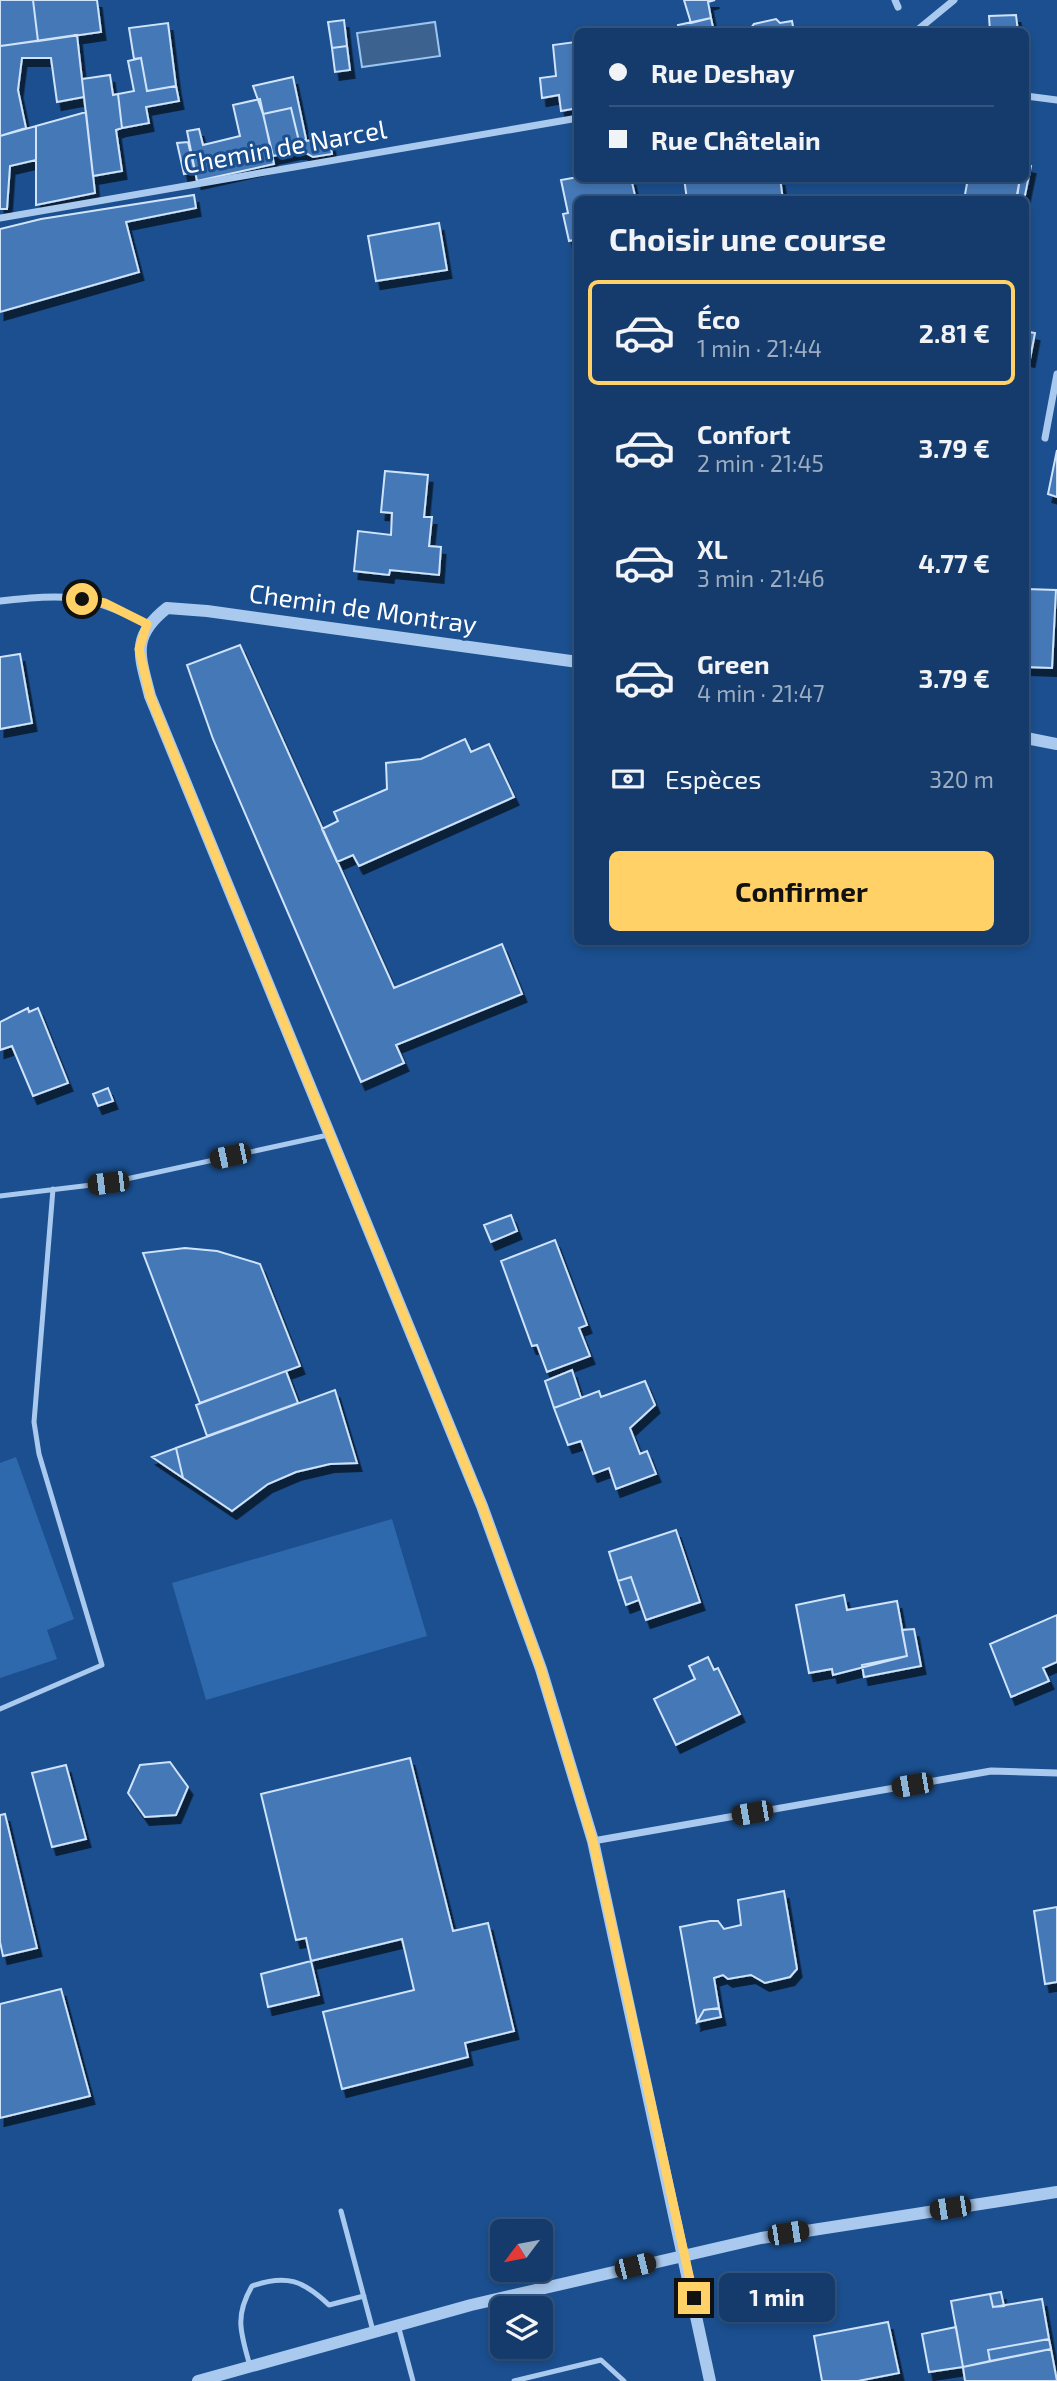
<!DOCTYPE html>
<html lang="fr">
<head>
<meta charset="utf-8">
<style>
	:root { --surface:#143b6b; --page:#1d4271; --text:#f1f3f6; --muted:#9dadc1; --line:#33557e; --accent:#ffd166 }
	body { margin:0; font-family:"Exo 2",sans-serif; background:var(--page); color:var(--text); height:100vh; display:flex; flex-direction:column; font-size:26px; white-space:nowrap }
	* { box-sizing:border-box; margin:0 }
	p { font-size:23px; color:var(--muted) }
	.icon { flex:none; width:38px; height:38px; fill:none; stroke:currentColor; stroke-width:2; stroke-linecap:round; stroke-linejoin:round }
	.map { position:relative; flex:1; overflow:hidden }
	.sheet { position:absolute; left:574px; top:196px; width:455px; height:749px; display:flex; flex-direction:column; background:var(--surface); border-radius:10px; box-shadow:0 4px 10px #0003,0 0 0 2px var(--line) }
	.sheet>* { flex:none }
	.top-card { position:absolute; left:574px; top:28px; width:455px; height:154px; border-radius:10px; box-shadow:0 4px 10px #0003,0 0 0 2px var(--line); display:grid; align-content:center; height:154px; padding:0 35px; background:var(--surface) }
	.needle { width:46px; rotate:238deg }
	.fabs { position:absolute; left:490px; top:2219px; display:grid; gap:14px }
	.fabs a { display:grid; place-items:center; width:63px; height:63px; border-radius:10px; background:var(--surface); box-shadow:0 4px 10px #0003,0 0 0 2px var(--line); font-size:35px }
	.end { position:absolute; width:32px; height:32px; margin:-16px; border:9px solid #ffd166; background:#111; box-shadow:0 0 0 4px #111 }
	.from { border-radius:50% }
	.bubble { position:absolute; height:49px; border-radius:10px; background:var(--surface); box-shadow:0 4px 10px #0003,0 0 0 2px var(--line); font-size:23px; font-weight:700; line-height:49px; text-align:center }
	.car { position:absolute; width:21px; height:42px; margin:-21px -10px; border-radius:9px; box-shadow:0 0 5px 2px #0007; background:linear-gradient(#222 24%,#8ab4d8 0 40%,#222 0 76%,#8ab4d8 0 86%,#222 0) }
	.top-card b { display:flex; align-items:center; gap:24px; height:66px; font-size:26px }
	.top-card b+b { border-top:2px solid var(--line) }
	.top-card i { width:18px; height:18px; background:var(--text) }
	ul { padding:0; list-style:none }
	li { display:flex; align-items:center; gap:21px; height:105px; margin:0 14px 10px; padding:0 21px; border:4px solid transparent; border-radius:10px }
	li div { flex:1 }
	li b { display:block; font-size:26px }
	li em { font-style:normal; font-weight:700 }
	li.current { border-color:var(--accent) }
	li>.icon { width:63px; height:63px; stroke-width:1.5 }
	h2 { padding:0 35px; font-size:32px; line-height:84px }
	.pay { display:flex; align-items:center; gap:18px; height:77px; padding:0 35px; font-size:26px }
	.pay p { margin-inline-start:auto }
	.button { display:flex; gap:14px; margin-top:auto; padding:14px 35px }
	.button a { flex:1; height:80px; border-radius:10px; background:var(--accent); color:#111; font-size:28px; font-weight:700; line-height:80px; text-align:center }
	.map>svg:first-child { display:block }
</style>
</head>
<body>
<div class="map">
<svg width="1057" height="2381" viewBox="0 0 1057 2381">
	<defs>
		<filter id="shadow"><feDropShadow dx="4.5" dy="8" stdDeviation="0" flood-color="#0009"/></filter>
	</defs>
	<rect width="100%" height="100%" fill="#1b4f8f"/>
	<!-- green -->
	<path fill="#2e69ad" d="M 16,1457 L 74,1619 L 47,1630 L 57,1659 L 0,1678 L 0,1463 Z
		M 392,1519 L 427,1636 L 206,1700 L 172,1583 Z"/>
	<!-- water -->
	<path fill="#3c6290" stroke="#9cc4f0" stroke-width="2" d="M 435,22 L 440,56 L 362,67 L 357,33 Z"/>
	<!-- building -->
	<path fill="#4478b7" stroke="#cfe3fa" stroke-width="2" filter="url(#shadow)" d="M 0,0 L 33,0 L 38,41 L 0,46 Z
		M 33,0 L 97,0 L 101,32 L 38,41 Z
		M 684,0 L 715,0 L 708,2 L 711,18 L 691,23 Z
		M 1016,15 L 1018,32 L 990,32 L 989,16 Z
		M 711,18 L 714,32 L 679,32 L 678,25 Z
		M 776,19 L 780,23 L 792,21 L 794,32 L 748,32 L 754,24 Z
		M 344,20 L 347,46 L 332,48 L 328,22 Z
		M 168,23 L 176,86 L 147,91 L 141,58 L 134,59 L 129,28 Z
		M 77,35 L 84,97 L 57,102 L 51,58 L 22,58 L 18,90 L 26,128 L 0,136 L 0,46 Z
		M 575,42 L 578,47 L 578,108 L 561,111 L 559,95 L 542,98 L 540,78 L 556,76 L 553,45 Z
		M 347,46 L 350,70 L 335,72 L 332,48 Z
		M 141,58 L 147,91 L 176,86 L 179,101 L 146,107 L 149,123 L 122,128 L 118,94 L 134,91 L 128,61 Z
		M 110,75 L 113,95 L 118,94 L 122,128 L 116,130 L 122,171 L 93,176 L 82,79 Z
		M 293,77 L 306,139 L 304,141 L 299,141 L 291,108 L 263,114 L 253,86 Z
		M 260,99 L 274,164 L 197,181 L 187,131 L 199,129 L 203,145 L 240,136 L 233,105 Z
		M 291,108 L 301,150 L 273,156 L 263,114 Z
		M 86,112 L 95,193 L 36,205 L 36,126 Z
		M 36,126 L 36,160 L 10,166 L 7,209 L 0,209 L 0,136 Z
		M 330,140 L 332,154 L 313,157 L 301,150 L 299,141 Z
		M 188,142 L 195,172 L 184,174 L 177,143 Z
		M 1026,165 L 1031,166 L 1024,200 L 1017,198 L 1020,178 L 1026,178 Z
		M 578,177 L 631,178 L 636,200 L 578,200 L 578,239 L 569,241 L 563,214 L 568,213 L 561,180 Z
		M 684,178 L 780,178 L 783,200 L 687,200 Z
		M 968,178 L 1020,178 L 1016,200 L 964,200 Z
		M 194,195 L 196,208 L 126,222 L 139,272 L 0,312 L 0,229 L 41,219 Z
		M 439,223 L 447,270 L 376,281 L 368,236 Z
		M 1029,332 L 1035,333 L 1030,359 L 1026,358 Z
		M 1057,450 L 1057,497 L 1048,494 Z
		M 385,471 L 428,475 L 424,517 L 432,517 L 429,546 L 441,547 L 439,575 L 390,570 L 389,575 L 354,571 L 358,531 L 391,535 L 392,513 L 381,512 Z
		M 1026,589 L 1056,590 L 1052,668 L 1026,667 Z
		M 240,645 L 394,988 L 502,944 L 522,994 L 396,1045 L 404,1063 L 361,1082 L 213,739 L 187,665 Z
		M 20,654 L 32,723 L 0,729 L 0,657 Z
		M 465,739 L 471,752 L 489,744 L 514,797 L 359,866 L 353,855 L 337,862 L 322,829 L 338,821 L 334,812 L 387,789 L 386,763 L 421,759 Z
		M 28,1008 L 29,1012 L 38,1008 L 68,1083 L 33,1096 L 12,1046 L 0,1050 L 0,1022 Z
		M 108,1088 L 113,1101 L 98,1106 L 93,1094 Z
		M 511,1215 L 517,1231 L 491,1242 L 484,1225 Z
		M 555,1240 L 587,1325 L 579,1328 L 590,1356 L 547,1372 L 537,1345 L 532,1346 L 501,1261 Z
		M 185,1248 L 217,1251 L 260,1264 L 300,1366 L 200,1403 L 143,1253 Z
		M 572,1370 L 581,1398 L 554,1408 L 545,1381 Z
		M 286,1371 L 298,1403 L 207,1436 L 196,1405 Z
		M 645,1381 L 655,1405 L 630,1428 L 640,1454 L 647,1451 L 656,1474 L 616,1489 L 609,1468 L 593,1474 L 581,1441 L 568,1445 L 554,1408 L 599,1391 L 601,1397 Z
		M 335,1390 L 357,1463 L 330,1464 L 296,1472 L 268,1484 L 232,1511 L 183,1478 L 176,1448 Z
		M 176,1448 L 183,1478 L 152,1457 Z
		M 676,1530 L 700,1602 L 646,1620 L 631,1577 L 618,1581 L 609,1552 Z
		M 631,1577 L 639,1600 L 626,1605 L 618,1581 Z
		M 844,1595 L 847,1610 L 897,1601 L 907,1656 L 833,1675 L 832,1669 L 809,1673 L 796,1605 Z
		M 1057,1615 L 1057,1662 L 1043,1668 L 1049,1681 L 1011,1697 L 990,1644 Z
		M 914,1629 L 921,1666 L 864,1677 L 862,1665 L 907,1656 L 902,1630 Z
		M 708,1657 L 714,1670 L 718,1668 L 740,1714 L 676,1745 L 654,1699 L 695,1679 L 689,1666 Z
		M 410,1758 L 453,1931 L 488,1923 L 514,2031 L 465,2043 L 468,2057 L 342,2089 L 323,2012 L 414,1990 L 402,1939 L 311,1961 L 306,1938 L 296,1940 L 261,1794 Z
		M 170,1762 L 188,1787 L 176,1815 L 145,1817 L 128,1793 L 140,1765 Z
		M 66,1765 L 86,1839 L 52,1847 L 32,1773 Z
		M 5,1814 L 37,1948 L 3,1956 L 0,1942 L 0,1815 Z
		M 784,1891 L 797,1969 L 790,1977 L 765,1983 L 751,1975 L 728,1979 L 723,1975 L 714,1978 L 719,2008 L 704,2010 L 697,2022 L 680,1927 L 710,1921 L 718,1921 L 724,1929 L 741,1925 L 738,1900 Z
		M 1057,1907 L 1057,1982 L 1045,1984 L 1034,1911 Z
		M 311,1961 L 319,1995 L 268,2007 L 261,1974 Z
		M 61,1989 L 90,2096 L 0,2118 L 0,2004 Z
		M 719,2008 L 721,2017 L 697,2022 L 704,2010 Z
		M 1001,2292 L 1004,2306 L 993,2307 L 990,2294 Z
		M 990,2294 L 993,2307 L 1042,2299 L 1049,2339 L 988,2350 L 990,2361 L 963,2367 L 951,2301 Z
		M 888,2322 L 899,2373 L 858,2381 L 822,2381 L 814,2336 Z
		M 956,2327 L 963,2367 L 929,2372 L 922,2334 Z
		M 1049,2339 L 1051,2349 L 990,2361 L 988,2350 Z
		M 1051,2349 L 1057,2381 L 965,2381 L 963,2367 Z"/>
	<g fill="none" stroke-linecap="round" stroke-linejoin="round">
		<!-- service -->
		<path stroke="#a9c9ee" stroke-width="5" d="M 0,1196 L 108,1183 L 328,1135
			M 0,1709 L 102,1665 L 39,1454 L 34,1422 L 53,1189
			M 341,2211 L 373,2331
			M 398,2325 L 413,2381
			M 250,2366 C 241,2333 234,2317 252,2286 C 286,2274 303,2280 329,2305 L 364,2296
			M 514,2381 L 601,2360 L 624,2381"/>
		<!-- minor -->
		<path stroke="#a9c9ee" stroke-width="7" d="M 895,0 L 898,7
			M 915,32 L 954,0
			M 1026,96 L 1057,100
			M 0,218 L 578,118
			M 1045,438 L 1057,374
			M 0,601 C 67,594 85,593 147,624
			M 593,1841 L 991,1771 L 1057,1773"/>
		<!-- tertiary -->
		<path stroke="#a9c9ee" stroke-width="12" d="M 578,662 L 207,611 L 167,608 C 130,637 140,656 150,696 L 482,1506 L 541,1669 L 593,1841 L 710,2381
			M 1026,738 L 1057,744
			M 198,2381 L 471,2305 L 761,2238 L 1057,2192"/>
	</g>
	<g fill="none" stroke-linecap="round" stroke-linejoin="round">
		<!-- route -->
		<path stroke="#ffd166" stroke-width="9" d="M 82,599 L 105,603 L 147,624 L 139,649 L 150,696 L 482,1506 L 541,1669 L 593,1841 L 694,2298"/>
	</g>
	<g text-anchor="middle" stroke-width="6" stroke-linejoin="round" paint-order="stroke">
		<!-- street labels -->
		<g font-size="26" fill="#fff" stroke="#1b4f8f">
			<text transform="translate(285 147) rotate(-10)" y="9">Chemin de Narcel</text>
			<text transform="translate(363 609) rotate(8)" y="9">Chemin de Montray</text>
		</g>
	</g>
</svg>
<div class="fabs">
<a><svg class="needle" viewBox="-14 -14 28 28"><path d="M0-13l5 13h-10z" fill="#e53935"/><path d="M0 13l5-13h-10z" fill="#9dadc1"/></svg></a>
<a><svg class="icon" aria-label="layers" viewBox="0 0 24 24"><path d="M12 4l9 5-9 5-9-5zM3 14l9 5 9-5"/></svg></a>
</div>
<i class="end from" style="left:82px;top:599px"></i>
<i class="end" style="left:694px;top:2298px"></i>
<div class="bubble" style="left:719px;top:2273px;width:116px">1 min</div>
<i class="car" style="left:230px;top:1156px;rotate:258deg"></i>
<i class="car" style="left:108px;top:1183px;rotate:263deg"></i>
<i class="car" style="left:912px;top:1785px;rotate:260deg"></i>
<i class="car" style="left:752px;top:1813px;rotate:260deg"></i>
<i class="car" style="left:950px;top:2208px;rotate:261deg"></i>
<i class="car" style="left:788px;top:2233px;rotate:81deg"></i>
<i class="car" style="left:635px;top:2266px;rotate:76deg"></i>
<div class="top-card">
<b><i class="from"></i>Rue Deshay</b>
<b><i></i>Rue Châtelain</b>
</div>
<section class="sheet">
<h2>Choisir une course</h2>
<ul>
<li class="current"><svg class="icon" aria-label="car" viewBox="0 0 24 24"><path d="M5 17H2v-5l4-1 3-4h7l3 4 3 1v5h-3M9 17h6M6 11h13"/><circle cx="7" cy="17" r="2"/><circle cx="17" cy="17" r="2"/></svg><div><b>Éco</b><p>1 min · 21:44</p></div><em>2.81 €</em></li>
<li><svg class="icon" aria-label="car" viewBox="0 0 24 24"><path d="M5 17H2v-5l4-1 3-4h7l3 4 3 1v5h-3M9 17h6M6 11h13"/><circle cx="7" cy="17" r="2"/><circle cx="17" cy="17" r="2"/></svg><div><b>Confort</b><p>2 min · 21:45</p></div><em>3.79 €</em></li>
<li><svg class="icon" aria-label="car" viewBox="0 0 24 24"><path d="M5 17H2v-5l4-1 3-4h7l3 4 3 1v5h-3M9 17h6M6 11h13"/><circle cx="7" cy="17" r="2"/><circle cx="17" cy="17" r="2"/></svg><div><b>XL</b><p>3 min · 21:46</p></div><em>4.77 €</em></li>
<li><svg class="icon" aria-label="car" viewBox="0 0 24 24"><path d="M5 17H2v-5l4-1 3-4h7l3 4 3 1v5h-3M9 17h6M6 11h13"/><circle cx="7" cy="17" r="2"/><circle cx="17" cy="17" r="2"/></svg><div><b>Green</b><p>4 min · 21:47</p></div><em>3.79 €</em></li>
</ul>
<div class="pay"><svg class="icon" aria-label="cash" viewBox="0 0 24 24"><path d="M3 7h18v10H3z"/><circle cx="12" cy="12" r="2"/></svg>Espèces<p>320 m</p></div>
<div class="button"><a>Confirmer</a></div>
</section>
</div>
</body>
</html>
